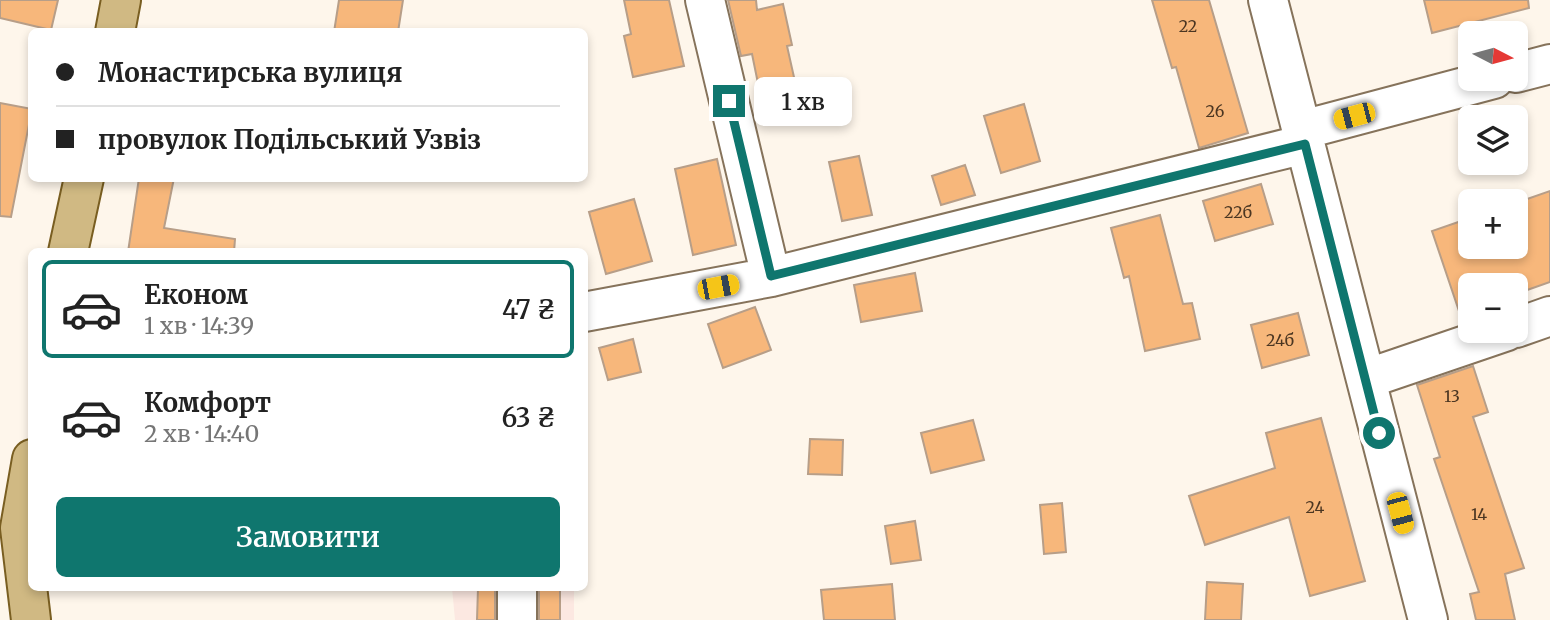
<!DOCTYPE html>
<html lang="uk">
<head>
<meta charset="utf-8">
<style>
	:root { --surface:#fff; --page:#f6f6f6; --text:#222; --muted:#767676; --line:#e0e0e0; --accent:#0f766e }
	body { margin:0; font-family:Merriweather,serif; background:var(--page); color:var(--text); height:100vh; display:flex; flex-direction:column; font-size:26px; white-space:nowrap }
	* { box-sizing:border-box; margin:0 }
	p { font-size:23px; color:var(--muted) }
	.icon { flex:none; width:38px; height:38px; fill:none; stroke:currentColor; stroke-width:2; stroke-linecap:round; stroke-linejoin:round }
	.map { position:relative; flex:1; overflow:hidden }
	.panel { position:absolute; left:28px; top:248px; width:560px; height:343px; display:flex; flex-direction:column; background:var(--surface); border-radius:10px; box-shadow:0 4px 10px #0003 }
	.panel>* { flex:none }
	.top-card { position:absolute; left:28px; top:28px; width:560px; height:154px; border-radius:10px; box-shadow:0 4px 10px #0003; display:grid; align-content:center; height:154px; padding:0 28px; background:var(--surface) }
	.needle { width:46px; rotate:96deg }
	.tools { position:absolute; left:1458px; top:21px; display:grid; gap:14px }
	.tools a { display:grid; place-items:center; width:70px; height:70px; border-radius:10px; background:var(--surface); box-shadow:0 4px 10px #0003; font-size:35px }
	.end { position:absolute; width:32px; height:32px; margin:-16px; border:9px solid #0f766e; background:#fff; box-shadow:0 0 0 4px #fff }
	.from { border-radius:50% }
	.bubble { position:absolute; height:49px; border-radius:10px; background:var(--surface); box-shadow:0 4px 10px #0003; font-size:23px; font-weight:600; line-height:49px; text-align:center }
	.car { position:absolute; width:21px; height:42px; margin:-21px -10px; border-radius:9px; box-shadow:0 0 5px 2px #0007; background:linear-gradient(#f5c518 24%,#345 0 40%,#f5c518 0 76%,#345 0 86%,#f5c518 0) }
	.top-card b { display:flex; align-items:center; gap:24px; height:66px; font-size:26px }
	.top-card b+b { border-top:2px solid var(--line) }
	.top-card i { width:18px; height:18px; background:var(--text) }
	ul { padding:12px 0 0; list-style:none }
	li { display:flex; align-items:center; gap:21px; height:98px; margin:0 14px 10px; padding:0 14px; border:4px solid transparent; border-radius:10px }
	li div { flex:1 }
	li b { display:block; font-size:26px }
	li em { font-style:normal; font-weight:600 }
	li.on { border-color:var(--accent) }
	li>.icon { width:63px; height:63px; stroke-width:1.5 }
	.cta { display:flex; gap:14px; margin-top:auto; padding:14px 28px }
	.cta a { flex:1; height:80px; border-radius:10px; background:var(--accent); color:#fff; font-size:28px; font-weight:600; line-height:80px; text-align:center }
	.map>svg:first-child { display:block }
</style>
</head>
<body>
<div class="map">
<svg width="1550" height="620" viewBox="0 0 1550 620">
	<rect width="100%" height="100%" fill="#fef6eb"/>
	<!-- industrial -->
	<path fill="#fce8e1" d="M 452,588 L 574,588 L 574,620 L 455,620 Z"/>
	<!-- building -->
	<path fill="#f7b77b" stroke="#b79e88" stroke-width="2" d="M 0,0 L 58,0 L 51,30 L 0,18 Z
		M 339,0 L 403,0 L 398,32 L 334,32 Z
		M 624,0 L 669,0 L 684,66 L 633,77 L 624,36 L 631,34 Z
		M 728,0 L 756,0 L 757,10 L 783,4 L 792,45 L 787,46 L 798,95 L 762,103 L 752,54 L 741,56 Z
		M 1152,0 L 1209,0 L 1248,133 L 1199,148 L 1176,67 L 1172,68 Z
		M 1424,0 L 1528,0 L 1529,8 L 1432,33 Z
		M 0,103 L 32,109 L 11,217 L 0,216 Z
		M 1024,104 L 1040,161 L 1001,173 L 984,116 Z
		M 859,156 L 872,215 L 842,221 L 829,162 Z
		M 717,159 L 736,245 L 693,255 L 675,169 Z
		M 965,165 L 975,195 L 941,205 L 932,176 Z
		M 139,178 L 174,178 L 164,228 L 235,239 L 234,252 L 128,252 Z
		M 1261,184 L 1273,224 L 1215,241 L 1203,201 Z
		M 1550,191 L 1550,282 L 1516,294 L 1516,285 L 1470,285 L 1470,320 L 1463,323 L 1432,231 L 1470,218 L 1470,247 L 1516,247 L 1516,203 Z
		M 634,199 L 652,261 L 606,274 L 589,212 Z
		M 1160,215 L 1183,304 L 1192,303 L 1200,339 L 1145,351 L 1129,276 L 1124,278 L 1111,228 Z
		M 915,273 L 922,311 L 861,322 L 854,285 Z
		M 755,307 L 771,350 L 723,368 L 708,324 Z
		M 1298,313 L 1309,355 L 1262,368 L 1251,325 Z
		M 633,339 L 641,372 L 608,380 L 599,348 Z
		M 1473,366 L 1488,412 L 1473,417 L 1524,568 L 1505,574 L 1515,620 L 1476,620 L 1470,594 L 1479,592 L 1434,459 L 1440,457 L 1417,385 Z
		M 1321,418 L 1365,581 L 1310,596 L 1289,517 L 1205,545 L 1189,496 L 1275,468 L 1266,433 Z
		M 973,420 L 984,460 L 931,473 L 921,433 Z
		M 810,439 L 843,440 L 842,475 L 808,474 Z
		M 1062,503 L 1066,552 L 1044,554 L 1040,505 Z
		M 915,521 L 921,560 L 891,564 L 885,526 Z
		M 1207,582 L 1243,584 L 1241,620 L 1205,620 Z
		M 892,584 L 895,620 L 824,620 L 821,590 Z
		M 478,588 L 495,588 L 495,620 L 477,620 Z
		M 539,588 L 560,588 L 560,620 L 539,620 Z"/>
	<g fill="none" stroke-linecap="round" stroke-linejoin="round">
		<!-- minor casing -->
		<g stroke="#86735b" stroke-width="42">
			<path id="minor" d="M 705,0 L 771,277
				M 1268,0 L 1428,620
				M 1516,73 L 1550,64
				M 1302,130 L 1494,79
				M 584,312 L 771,277 L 1305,144
				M 1516,328 L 1550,316
				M 1366,379 L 1507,331
				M 517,620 L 517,588"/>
		</g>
		<!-- major casing -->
		<g stroke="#795e21" stroke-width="42">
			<path id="major" d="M 115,32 L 121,0
				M 68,252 L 84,178
				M 31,620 L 20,528 L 32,459"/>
		</g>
		<!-- minor -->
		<use href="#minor" stroke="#fff" stroke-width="38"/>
		<!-- major -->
		<use href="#major" stroke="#d0b983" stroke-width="38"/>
	</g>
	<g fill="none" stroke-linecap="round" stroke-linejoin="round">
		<!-- route -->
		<path stroke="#0f766e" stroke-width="9" d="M 729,101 L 771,276 L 1305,144 L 1379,433"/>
	</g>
	<g text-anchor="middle" stroke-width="6" stroke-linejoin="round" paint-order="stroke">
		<!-- number labels -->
		<g font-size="16" fill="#4b3622">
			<text x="1188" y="32">22</text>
			<text x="1215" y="117">26</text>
			<text x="1238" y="218">22б</text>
			<text x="1280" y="346">24б</text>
			<text x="1452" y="402">13</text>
			<text x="1315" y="513">24</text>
			<text x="1479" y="520">14</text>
		</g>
	</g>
</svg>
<div class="tools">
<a><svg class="needle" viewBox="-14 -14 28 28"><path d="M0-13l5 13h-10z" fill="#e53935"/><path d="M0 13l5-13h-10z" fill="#767676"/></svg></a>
<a><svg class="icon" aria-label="layers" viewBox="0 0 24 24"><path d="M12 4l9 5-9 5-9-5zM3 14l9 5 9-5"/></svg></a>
<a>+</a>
<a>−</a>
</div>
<i class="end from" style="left:1379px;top:433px"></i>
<i class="end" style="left:729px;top:101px"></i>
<div class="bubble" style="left:754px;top:77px;width:98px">1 хв</div>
<i class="car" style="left:1354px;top:116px;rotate:255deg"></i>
<i class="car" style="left:718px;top:287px;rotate:79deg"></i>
<i class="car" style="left:1400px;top:513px;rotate:165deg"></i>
<div class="top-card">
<b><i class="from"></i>Монастирська вулиця</b>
<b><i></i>провулок Подільський Узвіз</b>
</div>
<section class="panel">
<ul>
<li class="on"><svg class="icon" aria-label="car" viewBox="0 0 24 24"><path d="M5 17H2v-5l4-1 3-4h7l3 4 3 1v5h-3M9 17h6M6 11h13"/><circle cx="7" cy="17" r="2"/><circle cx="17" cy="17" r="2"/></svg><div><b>Економ</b><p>1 хв · 14:39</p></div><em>47 ₴</em></li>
<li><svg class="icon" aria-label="car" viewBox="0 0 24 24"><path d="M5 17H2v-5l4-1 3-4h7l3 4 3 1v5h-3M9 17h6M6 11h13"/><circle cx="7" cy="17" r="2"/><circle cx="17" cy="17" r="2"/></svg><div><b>Комфорт</b><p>2 хв · 14:40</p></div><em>63 ₴</em></li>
</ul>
<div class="cta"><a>Замовити</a></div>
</section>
</div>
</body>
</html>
